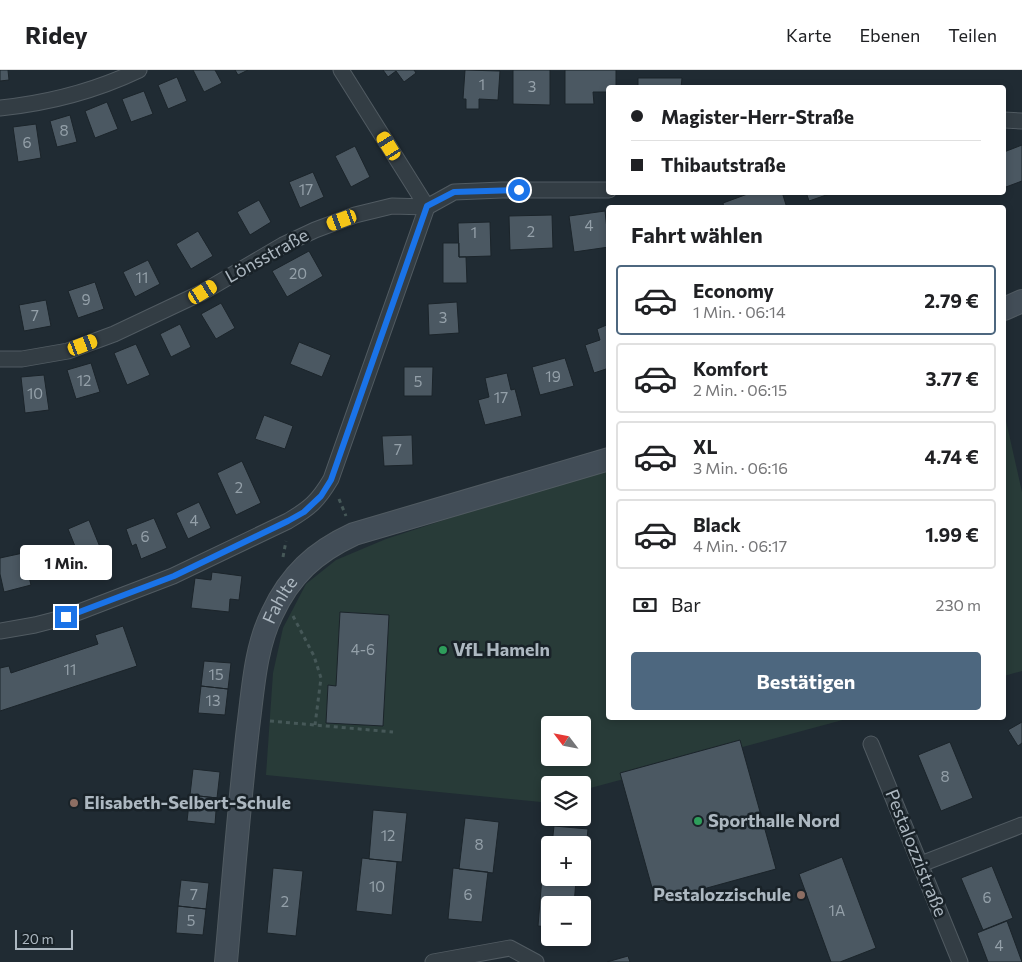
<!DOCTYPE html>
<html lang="de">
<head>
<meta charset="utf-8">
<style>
	:root { --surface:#fff; --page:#f2f2f2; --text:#202124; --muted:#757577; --line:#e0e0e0; --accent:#4d677f }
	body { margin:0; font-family:Commissioner,sans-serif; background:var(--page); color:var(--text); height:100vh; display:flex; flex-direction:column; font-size:19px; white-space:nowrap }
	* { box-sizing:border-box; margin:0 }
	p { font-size:16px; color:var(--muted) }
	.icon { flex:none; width:28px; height:28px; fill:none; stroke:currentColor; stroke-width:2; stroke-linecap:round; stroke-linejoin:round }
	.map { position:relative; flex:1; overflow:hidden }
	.drawer { position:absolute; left:606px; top:135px; width:400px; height:515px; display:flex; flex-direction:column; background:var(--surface); border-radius:5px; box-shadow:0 2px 8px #0003 }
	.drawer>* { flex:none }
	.hud { position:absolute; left:606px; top:15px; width:400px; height:110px; border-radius:5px; box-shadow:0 2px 8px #0003; display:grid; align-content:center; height:110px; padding:0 25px; background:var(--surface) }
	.needle { width:32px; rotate:302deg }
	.controls { position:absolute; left:541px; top:646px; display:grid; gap:10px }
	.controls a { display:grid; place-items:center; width:50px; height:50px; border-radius:5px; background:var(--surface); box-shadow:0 2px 8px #0003; font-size:25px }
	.scale { position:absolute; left:15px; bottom:12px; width:58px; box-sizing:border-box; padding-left:5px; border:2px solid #adb8c1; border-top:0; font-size:14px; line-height:18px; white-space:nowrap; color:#adb8c1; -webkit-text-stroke:4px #192228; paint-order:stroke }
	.end { position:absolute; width:22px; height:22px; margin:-11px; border:6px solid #1a73e8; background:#fff; box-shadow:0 0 0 2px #fff }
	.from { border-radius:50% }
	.bubble { position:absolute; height:35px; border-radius:5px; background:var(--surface); box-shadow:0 2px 8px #0003; font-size:16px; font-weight:700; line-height:35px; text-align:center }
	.car { position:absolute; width:15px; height:30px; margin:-15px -8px; border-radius:6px; box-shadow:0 0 4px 1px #0007; background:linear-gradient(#f5c518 24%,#345 0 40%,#f5c518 0 76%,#345 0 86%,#f5c518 0) }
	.hud b { display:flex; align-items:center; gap:18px; height:48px; font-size:19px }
	.hud b+b { border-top:1px solid var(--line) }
	.hud i { width:12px; height:12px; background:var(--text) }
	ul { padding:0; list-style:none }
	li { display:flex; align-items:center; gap:15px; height:70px; margin:0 10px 8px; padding:0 15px; border:2px solid var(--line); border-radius:5px }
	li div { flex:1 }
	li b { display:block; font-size:19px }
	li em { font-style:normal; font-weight:700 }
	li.selected { border-color:var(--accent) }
	li>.icon { width:45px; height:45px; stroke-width:1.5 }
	h2 { padding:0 25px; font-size:22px; line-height:60px }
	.pay { display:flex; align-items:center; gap:12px; height:55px; padding:0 25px; font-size:19px }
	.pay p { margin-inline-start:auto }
	.primary-button { display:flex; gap:10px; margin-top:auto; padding:10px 25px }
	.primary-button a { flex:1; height:58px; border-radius:5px; background:var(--accent); color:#fff; font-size:20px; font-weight:700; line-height:58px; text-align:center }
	header { display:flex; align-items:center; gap:30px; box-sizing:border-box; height:70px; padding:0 25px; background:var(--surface); border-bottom:1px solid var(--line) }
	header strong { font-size:24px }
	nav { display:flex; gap:28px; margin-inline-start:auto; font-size:18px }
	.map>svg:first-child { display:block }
</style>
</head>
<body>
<header>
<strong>Ridey</strong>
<nav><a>Karte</a><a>Ebenen</a><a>Teilen</a></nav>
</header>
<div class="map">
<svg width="1022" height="892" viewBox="0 0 1022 892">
	<rect width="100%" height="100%" fill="#202b33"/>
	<!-- green -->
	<path fill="#283b38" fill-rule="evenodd" d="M 1004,342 L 1022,422 L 1022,601 L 1004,606 Z
		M 609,396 L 609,648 L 850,648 L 583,720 L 582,715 L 550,715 L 550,729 L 541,732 L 266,705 L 273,603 L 283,558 L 306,514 L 336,490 L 386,469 ZM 550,655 L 582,655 L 582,688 L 550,688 Z"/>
	<!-- building -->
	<path fill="#4b5862" stroke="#1b242a" d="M 0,0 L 8,0 L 9,10 L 0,11 Z
		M 193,0 L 215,0 L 222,13 L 204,22 Z
		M 235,0 L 248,0 L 238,5 Z
		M 383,0 L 414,0 L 416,3 L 404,12 L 396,1 L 388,7 Z
		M 465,0 L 500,1 L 498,30 L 479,29 L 479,39 L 466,39 L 466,29 L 463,29 Z
		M 513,0 L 550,0 L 550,35 L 513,34 Z
		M 565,0 L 616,0 L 616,18 L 609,18 L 609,22 L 593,22 L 594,34 L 565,34 Z
		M 177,7 L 187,31 L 168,39 L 158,15 Z
		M 638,8 L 682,8 L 681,18 L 638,18 Z
		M 144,21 L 153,44 L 131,52 L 122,29 Z
		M 107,32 L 118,59 L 95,68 L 85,41 Z
		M 70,45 L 77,72 L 57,77 L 50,51 Z
		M 36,54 L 41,88 L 18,92 L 13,57 Z
		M 1022,75 L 1022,111 L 1006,117 L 1004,111 L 1004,82 Z
		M 355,76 L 370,107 L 351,117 L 335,86 Z
		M 313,102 L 324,127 L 300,138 L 289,112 Z
		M 753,122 L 782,122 L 787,138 L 724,138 L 723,133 Z
		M 806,122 L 835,122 L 809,131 Z
		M 259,130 L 271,152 L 250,165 L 237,142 Z
		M 605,141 L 609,177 L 574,182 L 569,146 Z
		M 552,145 L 553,178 L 510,180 L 509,146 Z
		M 490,152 L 491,186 L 459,187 L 458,153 Z
		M 198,161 L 213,186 L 191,199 L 176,174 Z
		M 443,173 L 459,173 L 459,187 L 466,187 L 467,213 L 443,213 Z
		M 309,181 L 323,206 L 287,227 L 272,201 Z
		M 148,190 L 160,214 L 135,227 L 123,202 Z
		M 95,212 L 104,239 L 78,248 L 68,221 Z
		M 46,230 L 51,256 L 24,261 L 19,235 Z
		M 457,232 L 459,263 L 429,265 L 428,234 Z
		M 221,233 L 235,258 L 216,269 L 201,244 Z
		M 180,254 L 191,277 L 171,287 L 160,264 Z
		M 609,254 L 609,298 L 594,303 L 585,275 L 600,270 L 597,259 Z
		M 299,272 L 331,285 L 322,307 L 290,294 Z
		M 136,274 L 150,305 L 127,315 L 114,283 Z
		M 565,288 L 574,316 L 540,325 L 532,297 Z
		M 91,293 L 100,322 L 76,329 L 67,300 Z
		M 404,297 L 433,297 L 432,326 L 404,326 Z
		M 507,303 L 511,320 L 515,319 L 522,346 L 485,355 L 478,330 L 489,327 L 485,308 Z
		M 44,305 L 49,340 L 25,343 L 21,307 Z
		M 264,345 L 293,356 L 285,379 L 255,369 Z
		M 412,365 L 413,395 L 384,396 L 382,366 Z
		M 242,391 L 261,433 L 236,445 L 217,403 Z
		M 199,432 L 211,458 L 188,469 L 176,443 Z
		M 154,448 L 167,478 L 141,489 L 136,474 L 132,476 L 126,459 Z
		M 89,450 L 102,482 L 81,491 L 68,459 Z
		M 23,483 L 31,515 L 4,522 L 0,504 L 0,488 Z
		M 212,502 L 242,506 L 239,530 L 230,529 L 229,542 L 191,538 L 195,508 L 211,510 Z
		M 340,542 L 389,545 L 383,656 L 326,653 L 328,615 L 336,616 Z
		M 123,556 L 137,596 L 0,641 L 0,598 L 9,596 L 11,603 L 98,574 L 95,565 Z
		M 204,591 L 231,593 L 228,619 L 201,616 Z
		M 201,616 L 228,619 L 225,645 L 198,643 Z
		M 1022,652 L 1022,673 L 1018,676 L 1008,660 Z
		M 740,670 L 776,799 L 656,832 L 620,703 Z
		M 950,672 L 973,728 L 941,741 L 918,685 Z
		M 193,699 L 220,702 L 217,728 L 190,725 Z
		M 190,725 L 217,728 L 215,754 L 187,751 Z
		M 373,740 L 407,743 L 402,792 L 369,789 Z
		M 465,748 L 499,752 L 493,803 L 459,799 Z
		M 554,756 L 588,759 L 583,811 L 552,808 L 582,808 L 582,775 L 552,775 Z
		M 842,787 L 876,878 L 840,892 L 831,892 L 799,804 Z
		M 362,788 L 397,792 L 392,845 L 356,841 Z
		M 992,796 L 1013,848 L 983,860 L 961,808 Z
		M 273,798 L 303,801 L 296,866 L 267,863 Z
		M 453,798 L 488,802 L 482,852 L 448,849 Z
		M 542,807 L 576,810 L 574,835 L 550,835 L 550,857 L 538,856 Z
		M 181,810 L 209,813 L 206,839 L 178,836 Z
		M 178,836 L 206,839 L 203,865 L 176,863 Z
		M 1007,851 L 1022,892 L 988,892 L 977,863 Z
		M 628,886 L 630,892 L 607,892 Z"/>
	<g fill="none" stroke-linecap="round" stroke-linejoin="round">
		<!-- street casing -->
		<g stroke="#515b62" stroke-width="17">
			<path id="street" d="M 341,0 L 427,137
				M 0,38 C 49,33 95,21 139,0
				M 1004,50 L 1022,51
				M 0,289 L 22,289 L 68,281 L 114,264 L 203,222 L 283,175 L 315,160 L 355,145 L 392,136 L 427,137 L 454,122 L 502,120 L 609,120
				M 0,561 L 35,555 L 66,547 L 173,506 L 288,451 C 310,438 318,431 331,409 L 427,137
				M 871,674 L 960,892
				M 921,794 L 1022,755
				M 433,892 L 510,878 L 536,892"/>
		</g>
		<!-- secondary casing -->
		<g stroke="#515b62" stroke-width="24">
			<g id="secondary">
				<path d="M 1004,239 L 1022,231"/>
				<path id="s1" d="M 226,892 C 233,814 239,736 248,658 C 253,621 255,578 272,544 C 290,505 315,482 354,464 L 609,389"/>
			</g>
		</g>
		<!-- path -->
		<path stroke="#465858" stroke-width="3" stroke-dasharray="4 4" stroke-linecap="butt" d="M 339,429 L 346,446
			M 283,487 L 286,471
			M 293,546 L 314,586 L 321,608 L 315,655
			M 270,651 L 393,662"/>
		<!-- street -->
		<use href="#street" stroke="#333d44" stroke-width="15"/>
		<!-- secondary -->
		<use href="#secondary" stroke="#424d57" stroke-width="22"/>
	</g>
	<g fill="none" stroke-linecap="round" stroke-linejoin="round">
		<!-- route -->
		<path stroke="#1a73e8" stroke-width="6" d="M 66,547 L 174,506 L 288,451 L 304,442 L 321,426 L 331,410 L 427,136 L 454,122 L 519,120"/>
	</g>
	<!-- markers -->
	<g fill="#2e9e5b" stroke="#192228" stroke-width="2">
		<circle cx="443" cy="580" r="5"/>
		<circle cx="698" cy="751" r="5"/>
	</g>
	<g fill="#8d6e63" stroke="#192228" stroke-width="2">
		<circle cx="74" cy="733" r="5"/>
		<circle cx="801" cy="825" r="5"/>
	</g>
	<g text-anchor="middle" stroke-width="5" stroke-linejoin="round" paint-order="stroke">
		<!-- number labels -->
		<g font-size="15" fill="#94a0a9">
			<text x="482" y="20">1</text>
			<text x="532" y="22">3</text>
			<text x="64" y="66">8</text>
			<text x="27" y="78">6</text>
			<text x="306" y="125">17</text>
			<text x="589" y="161">4</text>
			<text x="531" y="167">2</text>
			<text x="474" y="168">1</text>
			<text x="298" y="209">20</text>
			<text x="142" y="213">11</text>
			<text x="86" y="235">9</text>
			<text x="35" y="251">7</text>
			<text x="443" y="253">3</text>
			<text x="553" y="312">19</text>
			<text x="84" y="316">12</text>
			<text x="418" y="317">5</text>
			<text x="35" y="329">10</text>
			<text x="501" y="333">17</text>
			<text x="398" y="385">7</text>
			<text x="239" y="423">2</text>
			<text x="194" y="456">4</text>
			<text x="145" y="472">6</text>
			<text x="363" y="585">4-6</text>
			<text x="70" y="605">11</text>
			<text x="216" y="610">15</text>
			<text x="213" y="636">13</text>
			<text x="945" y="712">8</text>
			<text x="388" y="771">12</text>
			<text x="479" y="780">8</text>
			<text x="377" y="822">10</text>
			<text x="194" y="830">7</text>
			<text x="468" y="830">6</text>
			<text x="987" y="833">6</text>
			<text x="285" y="837">2</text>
			<text x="837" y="846">1A</text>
			<text x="191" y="856">5</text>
			<text x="999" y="881">4</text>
		</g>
		<!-- street labels -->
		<g font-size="18" fill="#adb8c1" stroke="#192228">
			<text transform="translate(267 186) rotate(-29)" y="6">Lönsstraße</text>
			<text dy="6" stroke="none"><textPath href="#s1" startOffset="368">Fahlte</textPath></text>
			<text transform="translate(916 783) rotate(68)" y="6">Pestalozzistraße</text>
		</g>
		<!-- poi labels -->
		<g font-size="18" font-weight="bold" fill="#adb8c1" stroke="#192228" text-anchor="start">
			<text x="453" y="586">VfL Hameln</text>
			<text x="84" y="739">Elisabeth-Selbert-Schule</text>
			<text x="708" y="757">Sporthalle Nord</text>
			<text x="791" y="831" text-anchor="end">Pestalozzischule</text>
		</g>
	</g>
</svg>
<div class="controls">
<a><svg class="needle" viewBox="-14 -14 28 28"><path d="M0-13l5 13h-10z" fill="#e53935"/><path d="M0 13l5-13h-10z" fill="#757577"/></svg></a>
<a><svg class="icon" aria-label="layers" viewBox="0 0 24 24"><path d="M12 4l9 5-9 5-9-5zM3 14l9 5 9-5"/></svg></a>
<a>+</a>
<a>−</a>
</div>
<div class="scale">20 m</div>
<i class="end from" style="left:519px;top:120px"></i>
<i class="end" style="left:66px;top:547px"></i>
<div class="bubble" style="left:20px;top:475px;width:92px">1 Min.</div>
<i class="car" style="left:389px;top:76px;rotate:328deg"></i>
<i class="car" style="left:342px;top:150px;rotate:250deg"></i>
<i class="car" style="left:203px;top:222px;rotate:59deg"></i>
<i class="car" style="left:83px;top:275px;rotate:69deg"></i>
<div class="hud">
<b><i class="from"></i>Magister-Herr-Straße</b>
<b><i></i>Thibautstraße</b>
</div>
<section class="drawer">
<h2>Fahrt wählen</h2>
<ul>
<li class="selected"><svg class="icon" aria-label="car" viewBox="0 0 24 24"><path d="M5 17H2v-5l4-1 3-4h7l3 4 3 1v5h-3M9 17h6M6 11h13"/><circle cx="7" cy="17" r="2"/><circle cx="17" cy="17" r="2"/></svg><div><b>Economy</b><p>1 Min. · 06:14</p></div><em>2.79 €</em></li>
<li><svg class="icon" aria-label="car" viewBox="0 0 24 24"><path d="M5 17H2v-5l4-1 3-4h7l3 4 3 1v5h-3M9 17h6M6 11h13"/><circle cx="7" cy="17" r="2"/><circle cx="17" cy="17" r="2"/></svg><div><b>Komfort</b><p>2 Min. · 06:15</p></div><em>3.77 €</em></li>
<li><svg class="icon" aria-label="car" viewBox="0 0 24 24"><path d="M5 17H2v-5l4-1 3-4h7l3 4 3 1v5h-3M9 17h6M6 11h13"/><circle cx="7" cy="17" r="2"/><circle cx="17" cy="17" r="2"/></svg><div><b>XL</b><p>3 Min. · 06:16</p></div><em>4.74 €</em></li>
<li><svg class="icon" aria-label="car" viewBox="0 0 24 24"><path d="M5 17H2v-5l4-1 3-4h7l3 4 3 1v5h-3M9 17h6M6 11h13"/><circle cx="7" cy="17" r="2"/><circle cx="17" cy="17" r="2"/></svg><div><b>Black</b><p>4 Min. · 06:17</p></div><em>1.99 €</em></li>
</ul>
<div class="pay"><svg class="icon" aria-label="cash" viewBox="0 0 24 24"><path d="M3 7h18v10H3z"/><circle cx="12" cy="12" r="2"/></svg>Bar<p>230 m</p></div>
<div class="primary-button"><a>Bestätigen</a></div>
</section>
</div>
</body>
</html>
